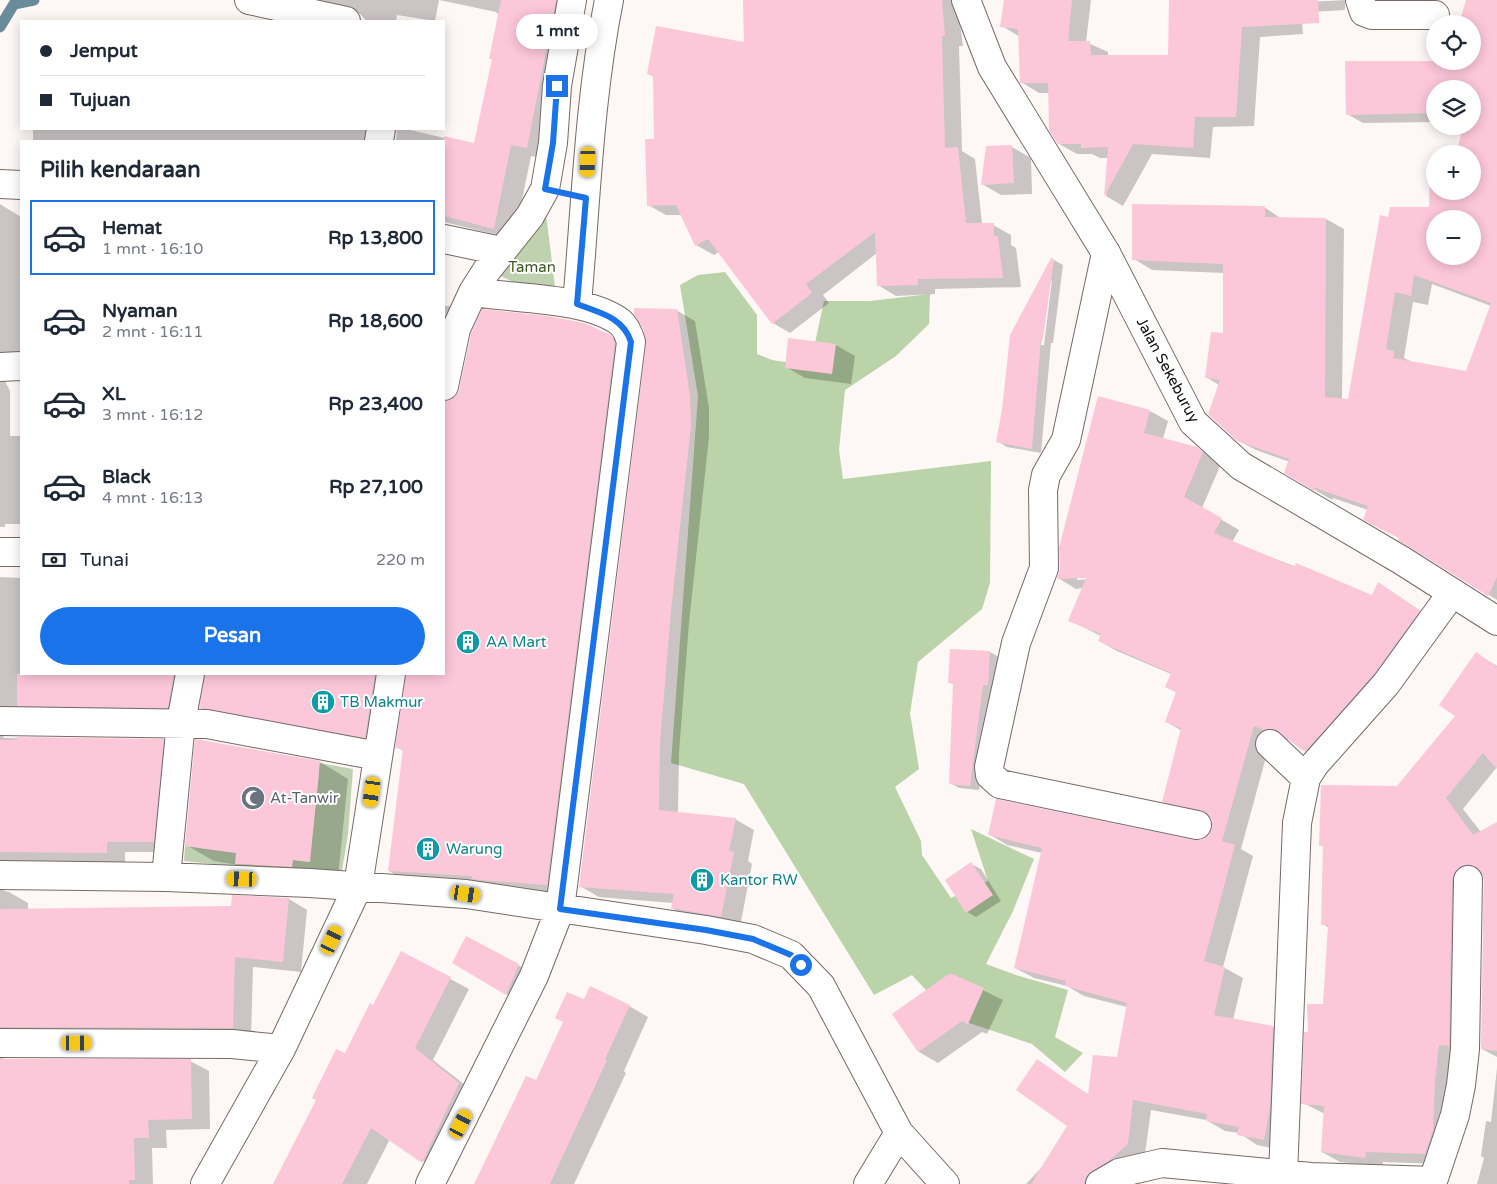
<!DOCTYPE html>
<html lang="id">
<head>
<meta charset="utf-8">
<style>
	:root { --surface:#fff; --page:#f2f2f3; --text:#1f2937; --muted:#747a83; --line:#e0e1e3; --accent:#1a73e8 }
	body { margin:0; font-family:"Varela Round",sans-serif; background:var(--page); color:var(--text); height:100vh; display:flex; flex-direction:column; font-size:19px; white-space:nowrap }
	* { box-sizing:border-box; margin:0 }
	p { font-size:16px; color:var(--muted) }
	.icon { flex:none; width:28px; height:28px; fill:none; stroke:currentColor; stroke-width:2; stroke-linecap:round; stroke-linejoin:round }
	.map { position:relative; flex:1; overflow:hidden }
	.sheet { position:absolute; left:20px; top:140px; width:425px; height:535px; display:flex; flex-direction:column; background:var(--surface); border-radius:0px; box-shadow:0 2px 12px #0003 }
	.sheet>* { flex:none }
	.guide { position:absolute; left:20px; top:20px; width:425px; height:110px; border-radius:0px; box-shadow:0 2px 12px #0003; display:grid; align-content:center; height:110px; padding:0 20px; background:var(--surface) }
	.controls { position:absolute; left:1426px; top:15px; display:grid; gap:10px }
	.controls a { display:grid; place-items:center; width:55px; height:55px; border-radius:50%; background:var(--surface); box-shadow:0 2px 12px #0003; font-size:25px }
	.end { position:absolute; width:22px; height:22px; margin:-11px; border:6px solid #1a73e8; background:#fff; box-shadow:0 0 0 2px #fff }
	.from { border-radius:50% }
	.bubble { position:absolute; height:35px; border-radius:18px; background:var(--surface); box-shadow:0 2px 12px #0003; font-size:16px; font-weight:700; line-height:35px; text-align:center }
	.car { position:absolute; width:15px; height:30px; margin:-15px -8px; border-radius:6px; box-shadow:0 0 4px 1px #0007; background:linear-gradient(#f5c518 24%,#345 0 40%,#f5c518 0 76%,#345 0 86%,#f5c518 0) }
	.guide b { display:flex; align-items:center; gap:18px; height:48px; font-size:19px }
	.guide b+b { border-top:1px solid var(--line) }
	.guide i { width:12px; height:12px; background:var(--text) }
	ul { padding:0; list-style:none }
	li { display:flex; align-items:center; gap:15px; height:75px; margin:0 10px 8px; padding:0 10px; border:2px solid transparent; border-radius:0px }
	li div { flex:1 }
	li b { display:block; font-size:19px }
	li em { font-style:normal; font-weight:700 }
	li.on { border-color:var(--accent) }
	li>.icon { width:45px; height:45px; stroke-width:1.5 }
	h2 { padding:0 20px; font-size:22px; line-height:60px }
	.pay { display:flex; align-items:center; gap:12px; height:55px; padding:0 20px; font-size:19px }
	.pay p { margin-inline-start:auto }
	.action { display:flex; gap:10px; margin-top:auto; padding:10px 20px }
	.action a { flex:1; height:58px; border-radius:30px; background:var(--accent); color:#fff; font-size:20px; font-weight:700; line-height:58px; text-align:center }
	.map>svg:first-child { display:block }
</style>
</head>
<body>
<div class="map">
<svg width="1497" height="1184" viewBox="0 0 1497 1184">
	<rect width="100%" height="100%" fill="#fdf7f5"/>
	<!-- green -->
	<path fill="#bed2b0" d="M 546,214 L 557,303 L 484,268 C 519,251 526,249 546,214 Z
		M 197,741 L 353,769 L 348,834 L 341,877 L 184,861 L 185,846 L 309,862 L 319,775 L 193,753 Z"/>
	<!-- forest -->
	<path fill="#bad3a8" d="M 725,272 L 757,315 L 757,354 L 772,360 L 810,366 L 824,301 L 870,301 L 930,294 L 929,324 L 896,356 L 845,390 L 839,450 L 843,479 L 991,461 L 990,583 L 982,609 L 918,662 L 910,713 L 919,769 L 895,787 L 921,841 L 922,855 L 951,898 L 988,881 L 971,829 L 1034,859 L 1013,911 L 986,964 L 1019,976 L 1068,990 L 1055,1037 L 1083,1053 L 1065,1072 L 1032,1044 L 951,1017 L 912,975 L 874,995 L 744,784 L 671,763 L 698,396 L 680,285 L 698,275 Z"/>
	<!-- shadow -->
	<path fill="#0003" fill-rule="evenodd" d="M 295,0 L 582,0 L 547,159 L 531,156 L 514,239 L 444,222 L 444,141 L 396,141 L 397,129 L 406,129 L 475,145 L 493,60 L 499,15 L 496,12 L 439,0 L 435,21 L 397,15 L 396,21 L 367,21 L 360,14 Z
		M 745,0 L 957,0 L 963,46 L 959,46 L 962,151 L 975,159 L 982,224 L 993,225 L 1011,235 L 1011,245 L 1016,248 L 1021,287 L 935,289 L 935,294 L 896,296 L 878,285 L 877,253 L 823,295 L 829,303 L 790,333 L 773,323 L 719,252 L 714,255 L 696,245 L 682,215 L 666,215 L 648,205 L 655,140 L 654,77 L 649,74 L 746,43 Z
		M 1005,0 L 1091,0 L 1086,42 L 1108,52 L 1108,56 L 1170,57 L 1171,0 L 1308,0 L 1308,2 L 1345,0 L 1345,10 L 1310,12 L 1301,7 L 1303,34 L 1260,37 L 1254,126 L 1213,127 L 1210,158 L 1152,154 L 1123,206 L 1106,196 L 1108,158 L 1100,158 L 1092,154 L 1077,154 L 1059,144 L 1049,93 L 1039,93 L 1021,82 L 1020,37 L 1002,26 Z
		M 1435,89 L 1435,122 L 1363,123 L 1347,114 Z
		M 33,129 L 392,129 L 386,141 L 33,141 Z
		M 1497,137 L 1497,600 L 1400,538 L 1368,510 L 1333,498 L 1332,500 L 1286,473 L 1290,462 L 1256,450 L 1237,440 L 1219,385 L 1206,377 L 1224,335 L 1225,273 L 1152,270 L 1134,259 L 1264,207 L 1282,219 L 1326,219 L 1344,229 L 1342,400 L 1349,400 L 1389,218 L 1430,209 L 1435,178 L 1435,191 L 1472,191 ZM 1435,219 L 1472,219 L 1472,256 L 1435,256 ZM 1432,284 L 1491,306 L 1467,373 L 1412,362 L 1404,358 L 1413,302 L 1428,305 Z
		M 1012,147 L 1031,158 L 1032,194 L 1001,195 L 982,184 Z
		M 0,204 L 21,217 L 21,356 L 4,379 L 10,391 L 10,436 L 21,436 L 21,524 L 5,524 L 5,527 L 0,527 Z
		M 1054,260 L 1063,265 L 1053,343 L 1051,343 L 1041,453 L 1007,447 L 997,441 ZM 1052,280 L 1044,345 L 1041,345 L 1050,283 Z
		M 444,306 L 449,306 L 468,317 L 447,394 L 448,402 L 610,336 L 629,347 L 566,895 L 408,882 L 389,871 L 404,751 L 397,747 L 407,674 L 444,674 Z
		M 676,310 L 695,321 L 709,408 L 709,437 L 689,623 L 679,753 L 678,814 L 735,819 L 754,830 L 748,861 L 752,864 L 740,927 L 691,919 L 672,908 L 673,903 L 599,897 L 580,886 Z
		M 836,345 L 855,356 L 851,384 L 805,378 L 786,367 Z
		M 1150,411 L 1168,421 L 1163,439 L 1197,448 L 1221,464 L 1202,508 L 1239,530 L 1232,542 L 1373,597 L 1379,583 L 1437,622 L 1323,762 L 1289,739 L 1283,740 L 1272,735 L 1241,849 L 1253,856 L 1223,967 L 1243,978 L 1233,1020 L 1273,1027 L 1291,1038 L 1282,1150 L 1257,1145 L 1239,1133 L 1225,1131 L 1206,1120 L 1151,1110 L 1145,1154 L 1108,1184 L 1026,1184 L 1045,1164 L 1069,1126 L 1037,1061 L 1089,1095 L 1118,1059 L 1127,1007 L 1084,996 L 1067,986 L 1034,978 L 1015,968 L 1042,853 L 1007,845 L 989,834 L 1194,842 L 1202,841 L 1209,837 L 1214,828 L 1213,819 L 1181,811 L 1163,801 L 1182,731 L 1167,722 L 1177,693 L 1167,687 L 1171,674 L 1117,651 L 1099,641 L 1101,636 L 1069,620 L 1083,588 L 1076,589 L 1058,578 ZM 1077,577 L 1093,577 L 1093,579 L 1077,580 Z
		M 0,577 L 21,578 L 21,674 L 186,674 L 186,718 L 2,732 L 4,738 L 163,740 L 182,751 L 172,852 L 125,852 L 125,863 L 28,862 L 2,885 L 4,891 L 9,892 L 28,903 L 28,910 L 232,908 L 289,899 L 307,910 L 301,972 L 253,967 L 251,1038 L 2,1054 L 4,1060 L 190,1061 L 209,1071 L 210,1129 L 166,1130 L 167,1148 L 152,1148 L 153,1184 L 0,1184 Z
		M 990,652 L 999,657 L 992,689 L 979,790 L 959,788 L 950,783 L 954,685 L 949,682 Z
		M 1476,653 L 1497,666 L 1497,767 L 1463,809 L 1481,832 L 1497,824 L 1497,1057 L 1482,1049 L 1484,875 L 1479,876 L 1443,1164 L 1383,1162 L 1383,1167 L 1340,1162 L 1322,1152 L 1325,1114 L 1303,1103 L 1309,1034 L 1324,1006 L 1329,928 L 1323,924 L 1324,847 L 1320,845 L 1398,787 L 1457,716 Z
		M 209,674 L 399,674 L 384,748 L 220,718 L 201,708 Z
		M 196,741 L 320,762 L 348,779 L 338,877 L 265,880 L 238,865 L 214,861 L 186,845 Z
		M 971,864 L 981,869 L 1001,901 L 976,917 L 967,912 Z
		M 466,937 L 538,976 L 525,1005 L 506,994 Z
		M 402,953 L 469,989 L 433,1060 L 478,1095 L 441,1173 L 390,1139 L 367,1184 L 279,1184 L 345,1055 L 374,1007 Z
		M 950,974 L 1003,1000 L 987,1034 L 982,1032 L 938,1063 L 919,1052 L 893,1014 Z
		M 584,1001 L 629,1006 L 648,1017 L 624,1071 L 626,1073 L 574,1184 L 476,1184 Z
		M 1497,1068 L 1497,1184 L 1477,1184 L 1484,1158 L 1481,1156 L 1486,1121 L 1491,1122 Z"/>
	<g fill="none" stroke-linecap="round" stroke-linejoin="round">
		<!-- stream -->
		<path stroke="#698c9b" stroke-width="11" d="M 0,27 L 14,4 L 34,0"/>
	</g>
	<!-- building -->
	<path fill="#fcc7d8" fill-rule="evenodd" d="M 501,0 L 556,0 L 527,148 L 511,145 L 494,229 L 444,216 L 444,136 L 474,143 L 492,59 L 489,59 Z
		M 743,0 L 942,0 L 945,36 L 942,36 L 945,148 L 958,147 L 966,223 L 994,223 L 994,236 L 998,236 L 1003,278 L 918,279 L 918,285 L 877,286 L 875,232 L 806,284 L 812,293 L 772,324 L 708,239 L 695,246 L 676,205 L 647,206 L 645,139 L 654,139 L 653,76 L 647,74 L 656,26 L 744,42 Z
		M 1004,0 L 1072,0 L 1068,41 L 1090,41 L 1091,55 L 1168,55 L 1169,0 L 1318,0 L 1319,23 L 1242,27 L 1236,117 L 1195,117 L 1193,148 L 1133,144 L 1104,197 L 1108,147 L 1081,148 L 1081,144 L 1058,144 L 1049,130 L 1048,83 L 1020,83 L 1018,29 L 1000,27 Z
		M 1466,0 L 1497,0 L 1497,577 L 1488,596 L 1398,540 L 1399,538 L 1363,520 L 1368,506 L 1315,488 L 1314,491 L 1284,473 L 1289,459 L 1237,441 L 1208,414 L 1220,380 L 1205,378 L 1211,332 L 1223,333 L 1223,264 L 1132,260 L 1132,204 L 1265,206 L 1265,217 L 1326,218 L 1325,397 L 1348,399 L 1380,215 L 1388,217 L 1390,207 L 1429,207 L 1430,176 L 1435,177 L 1435,191 L 1472,191 L 1472,154 L 1456,154 L 1463,126 L 1472,126 L 1472,89 L 1435,89 L 1435,113 L 1346,115 L 1345,61 L 1472,61 L 1472,24 L 1459,24 ZM 1435,219 L 1472,219 L 1472,256 L 1435,256 ZM 1414,275 L 1491,303 L 1466,371 L 1393,358 L 1394,351 L 1386,349 L 1395,292 L 1411,296 Z
		M 1012,145 L 1014,183 L 981,185 L 986,146 Z
		M 1051,258 L 1054,259 L 1043,339 L 1041,338 L 1032,449 L 996,442 L 1002,410 L 1010,335 Z
		M 634,308 L 677,309 L 690,396 L 691,425 L 671,611 L 660,742 L 659,810 L 736,818 L 729,851 L 734,852 L 721,917 L 671,908 L 674,894 L 579,887 L 646,344 L 643,328 L 634,314 Z
		M 482,309 L 548,316 L 584,323 L 611,335 L 615,343 L 547,885 L 480,880 L 472,879 L 472,876 L 388,871 L 403,749 L 395,748 L 406,674 L 444,674 L 444,401 L 455,397 L 459,390 L 471,334 Z
		M 788,338 L 836,344 L 832,374 L 785,368 Z
		M 1098,396 L 1150,410 L 1144,433 L 1197,447 L 1203,452 L 1184,497 L 1222,518 L 1214,533 L 1294,567 L 1296,563 L 1372,595 L 1378,582 L 1420,611 L 1374,674 L 1305,752 L 1274,729 L 1264,730 L 1254,726 L 1222,841 L 1235,845 L 1204,961 L 1225,967 L 1214,1015 L 1273,1026 L 1270,1108 L 1264,1140 L 1237,1135 L 1239,1127 L 1206,1121 L 1207,1114 L 1133,1100 L 1128,1144 L 1109,1161 L 1092,1171 L 1086,1177 L 1084,1184 L 1031,1184 L 1067,1126 L 1016,1090 L 1037,1059 L 1088,1095 L 1093,1055 L 1117,1057 L 1127,1003 L 1065,986 L 1066,981 L 1014,968 L 1042,848 L 988,835 L 996,799 L 1194,840 L 1201,840 L 1208,836 L 1212,828 L 1212,820 L 1207,813 L 1162,802 L 1181,728 L 1165,722 L 1176,692 L 1165,687 L 1171,673 L 1098,641 L 1101,634 L 1068,621 L 1086,578 L 1057,579 L 1060,568 L 1059,548 Z
		M 950,649 L 990,651 L 988,685 L 983,685 L 970,786 L 949,784 L 953,683 L 948,683 Z
		M 1476,652 L 1497,667 L 1497,769 L 1483,753 L 1446,798 L 1473,835 L 1497,822 L 1497,1051 L 1481,1049 L 1484,880 L 1482,873 L 1476,867 L 1468,864 L 1461,866 L 1455,872 L 1452,880 L 1449,1046 L 1439,1045 L 1435,1081 L 1433,1130 L 1425,1154 L 1366,1152 L 1365,1158 L 1321,1152 L 1324,1106 L 1301,1104 L 1304,1032 L 1308,1032 L 1307,1004 L 1323,1004 L 1328,925 L 1321,925 L 1323,846 L 1319,846 L 1321,785 L 1397,786 L 1455,716 L 1439,705 Z
		M 17,674 L 174,674 L 168,708 L 17,706 Z
		M 205,674 L 375,674 L 365,738 L 199,708 Z
		M 17,737 L 164,739 L 154,842 L 107,842 L 107,853 L 0,852 L 0,740 L 17,740 Z
		M 195,739 L 320,761 L 310,862 L 293,860 L 292,867 L 235,864 L 236,853 L 185,846 Z
		M 971,862 L 993,895 L 966,913 L 945,880 Z
		M 232,895 L 289,898 L 283,962 L 235,957 L 233,1028 L 0,1027 L 0,909 L 231,906 Z
		M 466,936 L 519,964 L 506,995 L 452,963 Z
		M 401,951 L 451,977 L 415,1048 L 459,1083 L 422,1163 L 371,1128 L 342,1184 L 273,1184 L 316,1100 L 312,1098 L 336,1049 L 345,1053 L 370,1003 L 373,1005 Z
		M 950,973 L 984,988 L 968,1024 L 962,1021 L 918,1052 L 892,1014 Z
		M 590,986 L 630,1005 L 605,1059 L 607,1060 L 550,1184 L 474,1184 L 526,1076 L 536,1080 L 563,1022 L 555,1018 L 567,992 L 584,999 Z
		M 0,1059 L 191,1059 L 192,1119 L 148,1120 L 149,1138 L 134,1138 L 135,1180 L 129,1180 L 129,1184 L 0,1184 Z"/>
	<g fill="none" stroke-linecap="round" stroke-linejoin="round">
		<!-- minor casing -->
		<g stroke="#776a65" stroke-width="30">
			<path id="minor" d="M 249,0 L 346,21
				M 1360,0 L 1364,12 L 1372,15 L 1435,15
				M 379,141 L 381,129
				M 0,184 L 21,185
				M 444,239 L 501,251
				M 1106,253 L 1066,440 L 1046,475 L 1043,490 L 1044,568 L 1016,643 L 989,767 L 990,775 L 1000,784 L 1197,825
				M 473,292 L 487,270 L 530,216 L 545,189 L 553,143 L 557,86 L 572,0
				M 577,304 C 586,202 589,100 609,0
				M 0,367 L 21,366
				M 0,552 L 21,552
				M 190,674 L 181,722 L 166,877 L 310,883 L 466,894 L 706,930 L 753,939 L 791,955 L 821,986 L 899,1133 L 945,1184
				M 0,721 L 207,724 L 378,756
				M 1270,744 L 1306,778
				M 0,875 L 166,877
				M 0,1043 L 232,1044 L 281,1049
				M 1283,1175 L 1297,823 L 1306,778 L 1315,764 L 1386,684 L 1452,593
				M 205,1184 L 281,1049 L 358,886 L 391,674
				M 430,1184 L 534,976 L 560,909 L 631,342 C 629,335 626,327 620,322 C 586,297 516,299 473,292 L 456,329 L 444,386
				M 868,1184 L 899,1133
				M 1100,1184 L 1119,1173 L 1162,1163 L 1311,1177 L 1433,1181
				M 1432,1184 L 1455,1115 L 1461,1085 L 1465,1049 L 1468,880"/>
		</g>
		<!-- tertiary casing -->
		<g stroke="#776a65" stroke-width="30">
			<path id="tertiary" d="M 966,0 L 992,67 L 1106,253 L 1193,422 L 1241,466 L 1401,560 L 1497,621"/>
		</g>
		<!-- minor -->
		<use href="#minor" stroke="#fff" stroke-width="28"/>
		<!-- tertiary -->
		<use href="#tertiary" stroke="#fff" stroke-width="28"/>
	</g>
	<g fill="none" stroke-linecap="round" stroke-linejoin="round">
		<!-- route -->
		<path stroke="#1a73e8" stroke-width="6" d="M 557,86 L 553,143 L 545,189 L 586,198 L 577,304 C 600,313 623,317 631,342 L 560,909 L 706,930 L 753,939 L 791,955 L 801,965"/>
	</g>
	<!-- icons -->
	<defs>
		<g id="building-disc" transform="scale(1.25)"><circle r="9.5" fill="#0f9aa8" stroke="#fff"/><path d="M-4-6H4V6H1V3H-1V6H-4ZM-2.5-4.3h1.7v1.8h-1.7ZM.8-4.3h1.7v1.8H.8ZM-2.5-1h1.7V.8h-1.7ZM.8-1h1.7V.8H.8Z" fill="#fff"/></g>
		<g id="mosque-disc" transform="scale(1.25)"><circle r="9.5" fill="#6b7280" stroke="#fff"/><path d="M3.5-4.9A6 6 0 1 0 3.5 4.9A5 5 0 1 1 3.5-4.9Z" fill="#fff"/></g>
	</defs>
	<g fill-rule="evenodd">
		<use href="#building-disc" x="468" y="642"/>
		<use href="#building-disc" x="323" y="702"/>
		<use href="#mosque-disc" x="253" y="798"/>
		<use href="#building-disc" x="428" y="849"/>
		<use href="#building-disc" x="702" y="880"/>
	</g>
	<g text-anchor="middle" stroke-width="4" stroke-linejoin="round" paint-order="stroke">
		<!-- park labels -->
		<g font-size="15" fill="#3b5a1f" stroke="#fff">
			<text x="532" y="272">Taman</text>
		</g>
		<!-- street labels -->
		<g font-size="15" fill="#110c0a" stroke="#fff">
			<text transform="translate(1168 370) rotate(62)" y="5">Jalan Sekeburuy</text>
		</g>
		<!-- culture labels -->
		<g font-size="15" fill="#0d838f" stroke="#fff" text-anchor="start">
			<text x="486" y="647">AA Mart</text>
			<text x="340" y="707">TB Makmur</text>
			<text x="446" y="854">Warung</text>
			<text x="720" y="885">Kantor RW</text>
		</g>
		<!-- worship labels -->
		<g font-size="15" fill="#5b616d" stroke="#fff" text-anchor="start">
			<text x="270" y="803">At-Tanwir</text>
		</g>
	</g>
</svg>
<div class="controls">
<a><svg class="icon" aria-label="locate" viewBox="0 0 24 24"><circle cx="12" cy="12" r="6"/><path d="M12 2v4M12 18v4M2 12h4M18 12h4"/></svg></a>
<a><svg class="icon" aria-label="layers" viewBox="0 0 24 24"><path d="M12 4l9 5-9 5-9-5zM3 14l9 5 9-5"/></svg></a>
<a>+</a>
<a>−</a>
</div>
<i class="end from" style="left:801px;top:965px"></i>
<i class="end" style="left:557px;top:86px"></i>
<div class="bubble" style="left:516px;top:14px;width:82px">1 mnt</div>
<i class="car" style="left:588px;top:162px;rotate:182deg"></i>
<i class="car" style="left:372px;top:792px;rotate:188deg"></i>
<i class="car" style="left:242px;top:879px;rotate:272deg"></i>
<i class="car" style="left:466px;top:894px;rotate:99deg"></i>
<i class="car" style="left:332px;top:940px;rotate:25deg"></i>
<i class="car" style="left:77px;top:1043px;rotate:90deg"></i>
<i class="car" style="left:461px;top:1124px;rotate:28deg"></i>
<div class="guide">
<b><i class="from"></i>Jemput</b>
<b><i></i>Tujuan</b>
</div>
<section class="sheet">
<h2>Pilih kendaraan</h2>
<ul>
<li class="on"><svg class="icon" aria-label="car" viewBox="0 0 24 24"><path d="M5 17H2v-5l4-1 3-4h7l3 4 3 1v5h-3M9 17h6M6 11h13"/><circle cx="7" cy="17" r="2"/><circle cx="17" cy="17" r="2"/></svg><div><b>Hemat</b><p>1 mnt · 16:10</p></div><em>Rp 13,800</em></li>
<li><svg class="icon" aria-label="car" viewBox="0 0 24 24"><path d="M5 17H2v-5l4-1 3-4h7l3 4 3 1v5h-3M9 17h6M6 11h13"/><circle cx="7" cy="17" r="2"/><circle cx="17" cy="17" r="2"/></svg><div><b>Nyaman</b><p>2 mnt · 16:11</p></div><em>Rp 18,600</em></li>
<li><svg class="icon" aria-label="car" viewBox="0 0 24 24"><path d="M5 17H2v-5l4-1 3-4h7l3 4 3 1v5h-3M9 17h6M6 11h13"/><circle cx="7" cy="17" r="2"/><circle cx="17" cy="17" r="2"/></svg><div><b>XL</b><p>3 mnt · 16:12</p></div><em>Rp 23,400</em></li>
<li><svg class="icon" aria-label="car" viewBox="0 0 24 24"><path d="M5 17H2v-5l4-1 3-4h7l3 4 3 1v5h-3M9 17h6M6 11h13"/><circle cx="7" cy="17" r="2"/><circle cx="17" cy="17" r="2"/></svg><div><b>Black</b><p>4 mnt · 16:13</p></div><em>Rp 27,100</em></li>
</ul>
<div class="pay"><svg class="icon" aria-label="cash" viewBox="0 0 24 24"><path d="M3 7h18v10H3z"/><circle cx="12" cy="12" r="2"/></svg>Tunai<p>220 m</p></div>
<div class="action"><a>Pesan</a></div>
</section>
</div>
</body>
</html>
